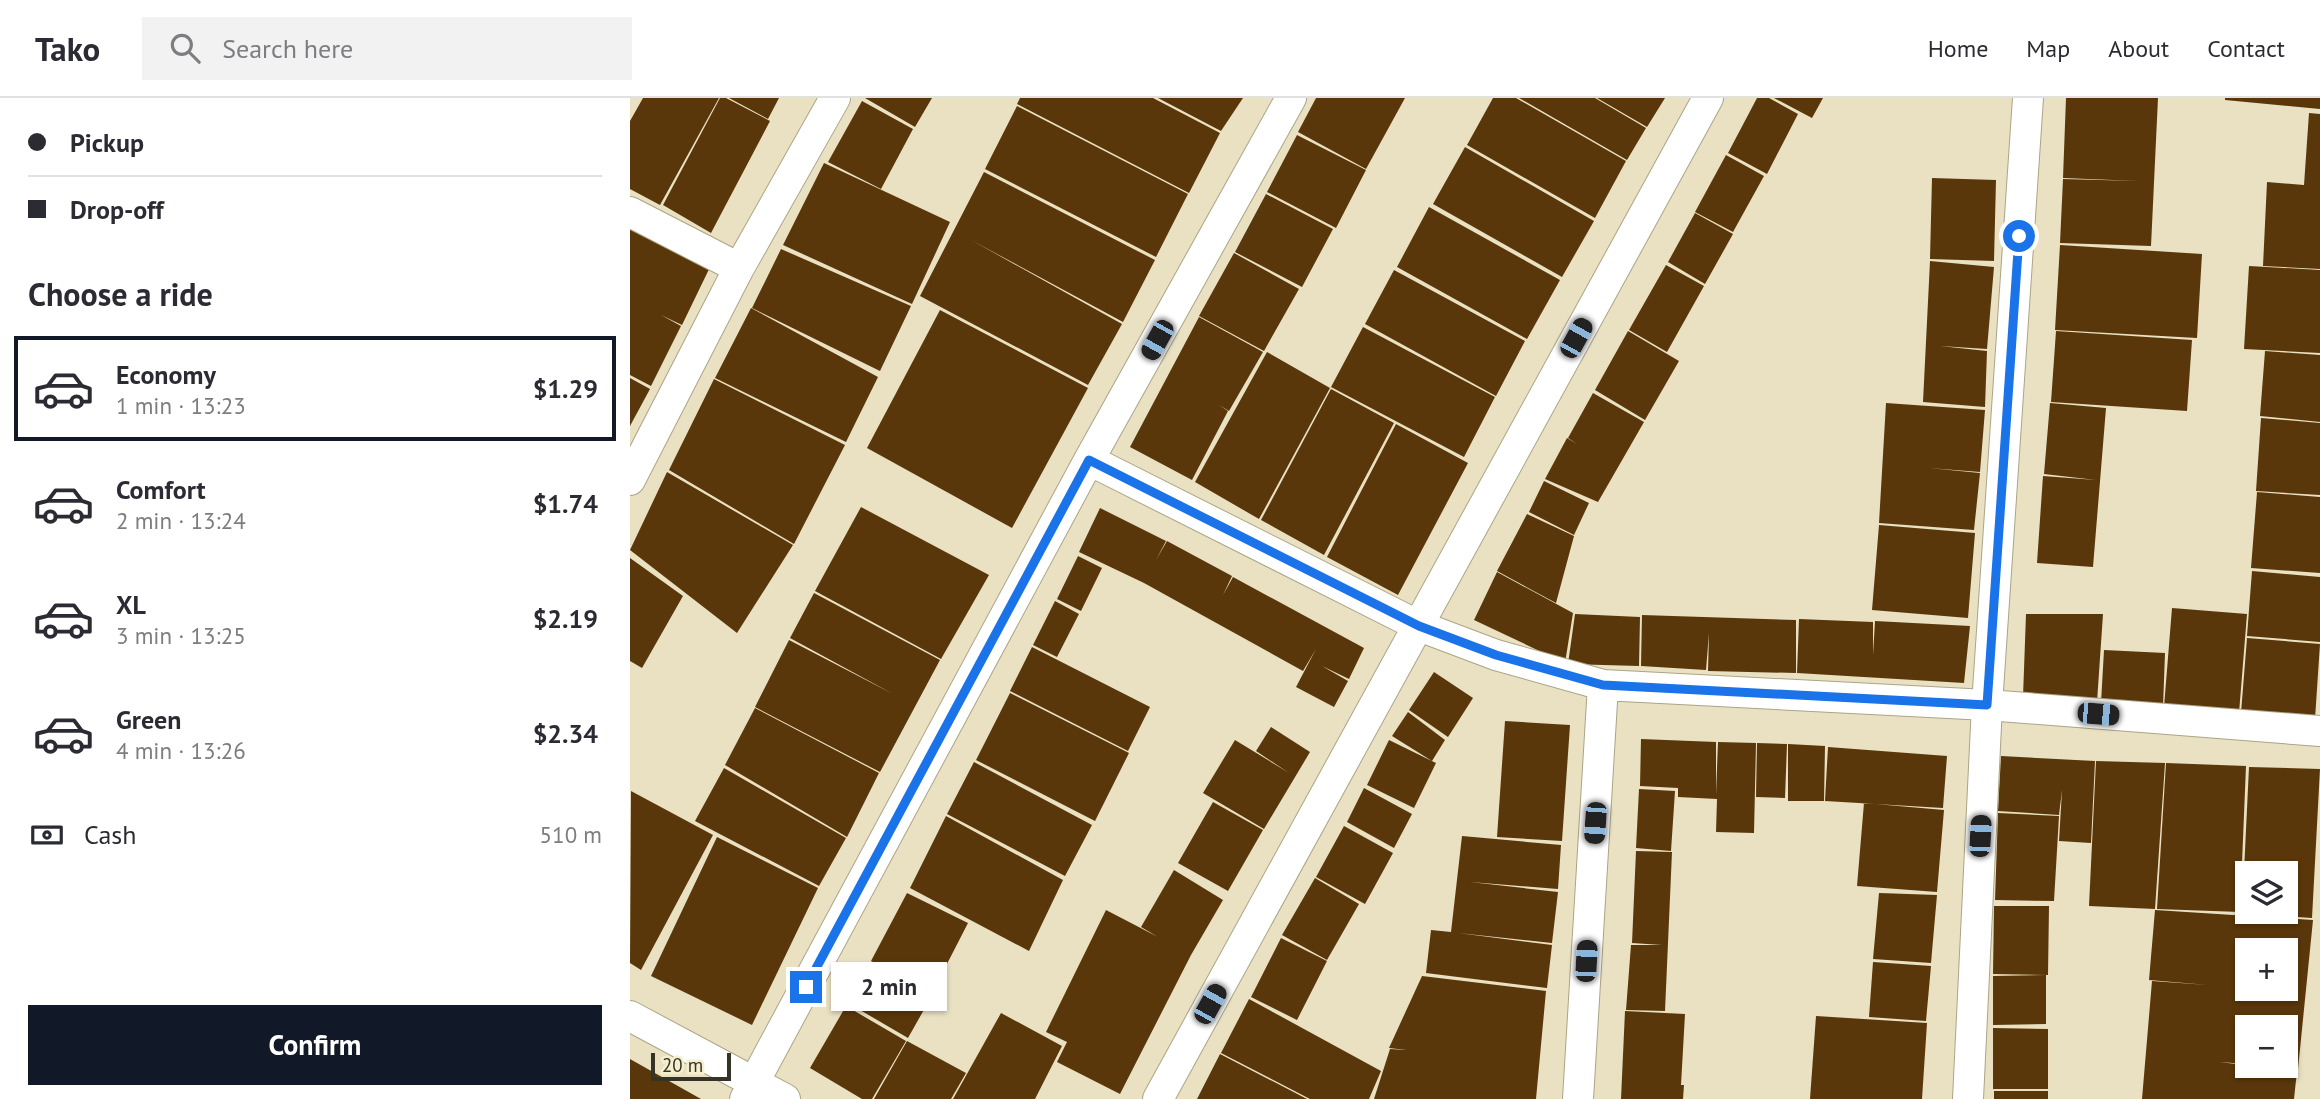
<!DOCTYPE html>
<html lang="en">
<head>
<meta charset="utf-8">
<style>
	:root { --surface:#fff; --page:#f2f2f3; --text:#2b2b33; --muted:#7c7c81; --line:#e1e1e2; --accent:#111827 }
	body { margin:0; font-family:"PT Sans",sans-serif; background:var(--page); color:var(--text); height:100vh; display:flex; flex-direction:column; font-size:26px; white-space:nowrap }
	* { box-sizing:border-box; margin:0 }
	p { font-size:23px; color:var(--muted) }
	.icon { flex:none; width:38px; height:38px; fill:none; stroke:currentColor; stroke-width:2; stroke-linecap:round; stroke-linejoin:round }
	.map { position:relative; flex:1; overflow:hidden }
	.sheet { display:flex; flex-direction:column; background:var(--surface); width:630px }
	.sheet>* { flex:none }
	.banner { display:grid; align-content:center; height:154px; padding:0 28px; background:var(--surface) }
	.controls { position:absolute; left:1605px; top:763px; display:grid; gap:14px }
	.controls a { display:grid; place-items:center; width:63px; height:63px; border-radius:0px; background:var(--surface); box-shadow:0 2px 5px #0004; font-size:35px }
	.scale { position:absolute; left:21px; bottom:18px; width:80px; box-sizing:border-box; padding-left:7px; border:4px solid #353226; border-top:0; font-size:19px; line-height:24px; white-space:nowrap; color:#353226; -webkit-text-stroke:5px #f6efcf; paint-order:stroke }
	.end { position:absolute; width:32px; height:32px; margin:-16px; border:9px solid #1a73e8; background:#fff; box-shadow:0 0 0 4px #fff }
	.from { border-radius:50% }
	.bubble { position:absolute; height:49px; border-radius:0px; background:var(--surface); box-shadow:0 2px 5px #0004; font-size:23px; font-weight:600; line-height:49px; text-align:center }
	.car { position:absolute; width:21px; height:42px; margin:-21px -10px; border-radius:9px; box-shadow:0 0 5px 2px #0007; background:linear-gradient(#222 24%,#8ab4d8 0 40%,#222 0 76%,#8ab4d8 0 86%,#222 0) }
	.banner b { display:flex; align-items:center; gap:24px; height:66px; font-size:26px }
	.banner b+b { border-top:2px solid var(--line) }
	.banner i { width:18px; height:18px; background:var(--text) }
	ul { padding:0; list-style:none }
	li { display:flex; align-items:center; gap:21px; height:105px; margin:0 14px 10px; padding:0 14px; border:4px solid transparent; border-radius:0px }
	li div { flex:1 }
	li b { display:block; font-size:26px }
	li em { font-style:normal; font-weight:600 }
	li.active { border-color:var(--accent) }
	li>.icon { width:63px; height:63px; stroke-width:1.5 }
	h2 { padding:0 28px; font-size:32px; line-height:84px }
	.pay { display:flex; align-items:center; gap:18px; height:77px; padding:0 28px; font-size:26px }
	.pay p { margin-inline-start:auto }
	.primary-button { display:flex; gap:14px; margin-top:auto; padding:14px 28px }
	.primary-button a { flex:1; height:80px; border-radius:0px; background:var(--accent); color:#fff; font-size:28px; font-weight:600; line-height:80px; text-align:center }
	header { display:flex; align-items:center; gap:42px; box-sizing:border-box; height:98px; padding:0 35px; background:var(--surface); border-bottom:2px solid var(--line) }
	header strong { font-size:33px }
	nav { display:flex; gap:38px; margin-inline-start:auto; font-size:24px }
	.search { width:490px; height:63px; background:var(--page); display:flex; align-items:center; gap:18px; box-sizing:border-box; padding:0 24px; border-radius:0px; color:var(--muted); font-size:26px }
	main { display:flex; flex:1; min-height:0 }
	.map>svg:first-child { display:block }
</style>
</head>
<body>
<header>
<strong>Tako</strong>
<div class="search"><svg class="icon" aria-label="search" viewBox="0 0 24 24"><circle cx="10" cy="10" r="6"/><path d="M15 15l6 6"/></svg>Search here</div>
<nav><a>Home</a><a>Map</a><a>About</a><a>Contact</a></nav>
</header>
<main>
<section class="sheet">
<div class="banner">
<b><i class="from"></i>Pickup</b>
<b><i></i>Drop-off</b>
</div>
<h2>Choose a ride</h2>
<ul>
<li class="active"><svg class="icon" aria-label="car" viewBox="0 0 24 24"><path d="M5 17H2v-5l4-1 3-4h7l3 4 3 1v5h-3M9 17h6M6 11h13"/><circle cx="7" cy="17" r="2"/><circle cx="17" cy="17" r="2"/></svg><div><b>Economy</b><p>1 min · 13:23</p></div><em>$1.29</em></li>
<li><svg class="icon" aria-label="car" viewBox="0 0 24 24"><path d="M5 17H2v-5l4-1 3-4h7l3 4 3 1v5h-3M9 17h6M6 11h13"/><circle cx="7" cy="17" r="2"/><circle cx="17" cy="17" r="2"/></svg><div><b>Comfort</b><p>2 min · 13:24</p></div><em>$1.74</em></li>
<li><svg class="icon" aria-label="car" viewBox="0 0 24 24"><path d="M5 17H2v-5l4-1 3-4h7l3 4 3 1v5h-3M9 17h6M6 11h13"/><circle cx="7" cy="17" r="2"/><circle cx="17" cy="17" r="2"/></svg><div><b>XL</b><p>3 min · 13:25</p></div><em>$2.19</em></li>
<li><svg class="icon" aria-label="car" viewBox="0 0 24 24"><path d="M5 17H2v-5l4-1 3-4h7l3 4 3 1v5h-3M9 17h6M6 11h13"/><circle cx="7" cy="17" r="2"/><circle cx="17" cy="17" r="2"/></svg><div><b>Green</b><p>4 min · 13:26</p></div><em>$2.34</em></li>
</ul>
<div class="pay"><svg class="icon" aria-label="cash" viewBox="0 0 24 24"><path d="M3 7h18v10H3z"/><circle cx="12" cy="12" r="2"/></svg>Cash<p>510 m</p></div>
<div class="primary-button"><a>Confirm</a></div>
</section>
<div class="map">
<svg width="1690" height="1001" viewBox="0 0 1690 1001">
	<rect width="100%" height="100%" fill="#e9e1c2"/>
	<!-- building -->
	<path fill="#5a370a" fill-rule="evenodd" d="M 13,0 L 89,0 L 30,107 L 0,91 L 0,23 Z
		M 90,0 L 96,0 L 140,23 L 81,135 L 33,107 Z
		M 99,0 L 149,0 L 138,21 Z
		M 235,0 L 302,0 L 285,29 Z
		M 390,0 L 523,0 L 590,35 L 559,95 L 387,6 Z
		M 528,0 L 613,0 L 591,33 Z
		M 686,0 L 775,0 L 736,71 L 668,34 Z
		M 863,0 L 886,0 L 996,63 L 965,120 L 837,47 Z
		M 889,0 L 965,0 L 1016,30 L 997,62 Z
		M 967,0 L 1035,0 L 1017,29 Z
		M 1127,0 L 1139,0 L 1168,16 L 1137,76 L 1098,55 Z
		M 1144,0 L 1193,0 L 1182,20 Z
		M 1436,0 L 1528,0 L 1521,148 L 1430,145 L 1433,81 L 1508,83 L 1433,80 Z
		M 1595,0 L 1690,0 L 1690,11 L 1595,2 Z
		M 232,3 L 283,31 L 251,91 L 198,64 Z
		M 387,8 L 558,96 L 526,159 L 355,71 Z
		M 1679,15 L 1690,16 L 1690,171 L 1633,168 L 1637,84 L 1674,87 Z
		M 667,37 L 736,72 L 706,130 L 637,94 Z
		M 835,49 L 964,123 L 932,179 L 803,106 Z
		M 1096,57 L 1134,78 L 1103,134 L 1065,114 Z
		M 194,65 L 320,124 L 282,206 L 153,147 Z
		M 354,74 L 525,162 L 493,224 L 341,142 L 492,226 L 458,287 L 290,198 Z
		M 1302,80 L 1366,82 L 1364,163 L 1300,161 Z
		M 636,96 L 703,131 L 672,189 L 605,154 Z
		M 799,109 L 930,182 L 897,241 L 767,169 Z
		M 1065,115 L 1103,136 L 1075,186 L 1038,164 Z
		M 0,125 L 82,165 L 52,227 L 31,217 L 51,228 L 21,288 L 0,277 Z
		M 1430,147 L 1572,156 L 1567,240 L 1425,232 Z
		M 151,151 L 281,208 L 250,273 L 122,210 Z
		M 604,155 L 669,191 L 634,253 L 569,218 Z
		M 1300,163 L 1364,169 L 1357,251 L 1310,248 L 1357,253 L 1355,309 L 1293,304 Z
		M 1036,167 L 1074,188 L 1037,254 L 999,232 Z
		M 1619,168 L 1690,172 L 1690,255 L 1614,251 Z
		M 764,172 L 895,243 L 866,298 L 735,226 Z
		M 121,210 L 248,279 L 216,344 L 85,280 Z
		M 310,212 L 458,290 L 382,430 L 237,350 Z
		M 569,219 L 633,254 L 599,313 L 589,307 L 598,313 L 562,382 L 500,349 Z
		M 733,229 L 865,299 L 834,359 L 701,289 Z
		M 998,233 L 1049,263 L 1015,322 L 965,292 Z
		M 1426,233 L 1562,242 L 1557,313 L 1421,304 Z
		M 1635,253 L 1690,257 L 1690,324 L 1630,318 Z
		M 637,254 L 700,290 L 629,421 L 565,384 Z
		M 0,280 L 20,291 L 0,328 Z
		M 84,281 L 215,347 L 164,446 L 39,372 Z
		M 701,291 L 764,325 L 694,457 L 631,422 Z
		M 963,295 L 1014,324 L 968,404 L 915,381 L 937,340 L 947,346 L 938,340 Z
		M 1256,305 L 1355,312 L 1350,374 L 1299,370 L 1350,375 L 1344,432 L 1249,425 Z
		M 1420,305 L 1476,310 L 1463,469 L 1407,465 L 1413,378 L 1466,382 L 1414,376 Z
		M 1631,320 L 1690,325 L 1690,397 L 1626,393 Z
		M 766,326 L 838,365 L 768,497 L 697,459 Z
		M 37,374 L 163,447 L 107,535 L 0,452 Z
		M 914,383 L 959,405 L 944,437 L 899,414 Z
		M 1627,394 L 1690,399 L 1690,475 L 1621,470 Z
		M 231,409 L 359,477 L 311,561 L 185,493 Z
		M 470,410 L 536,443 L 526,462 L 537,443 L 602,478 L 593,497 L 603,479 L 734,550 L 719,581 L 692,568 L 718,583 L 704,609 L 666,589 L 686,551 L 673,573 L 514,485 L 449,454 Z
		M 897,416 L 944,438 L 926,505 L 867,473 Z
		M 1249,427 L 1345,435 L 1338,520 L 1242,512 Z
		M 448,458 L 472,470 L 451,513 L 427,501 Z
		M 0,460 L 53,498 L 12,570 L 0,563 Z
		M 1622,473 L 1690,479 L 1690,544 L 1617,538 Z
		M 867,474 L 943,515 L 935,565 L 844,522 Z
		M 184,495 L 310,562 L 250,674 L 125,609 L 159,542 L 263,596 L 160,540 Z
		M 425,503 L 449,516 L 427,559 L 403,547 Z
		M 1542,510 L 1617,516 L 1609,615 L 1534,609 Z
		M 945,516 L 1010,519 L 1009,568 L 938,566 Z
		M 1396,516 L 1473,516 L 1467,604 L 1393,599 Z
		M 1012,517 L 1166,522 L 1166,575 L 1078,573 L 1079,535 L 1076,572 L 1011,568 Z
		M 1169,521 L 1243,524 L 1243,557 L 1245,523 L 1340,528 L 1334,585 L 1167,575 Z
		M 1617,540 L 1690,546 L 1685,621 L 1611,615 Z
		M 402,549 L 520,609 L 498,653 L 380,593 Z
		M 1474,552 L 1535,555 L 1533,609 L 1471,605 Z
		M 804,574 L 843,600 L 818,639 L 779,612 Z
		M 380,595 L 499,655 L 465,723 L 346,662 Z
		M 125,610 L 249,675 L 217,739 L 95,667 Z
		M 778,614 L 815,642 L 802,663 L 762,638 Z
		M 875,623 L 940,627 L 932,743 L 867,739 Z
		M 641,629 L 680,654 L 634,731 L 573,695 L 605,642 L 659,675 L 626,653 Z
		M 1011,641 L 1086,644 L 1086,697 L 1088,644 L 1126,645 L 1124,735 L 1086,734 L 1087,701 L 1048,699 L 1048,690 L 1010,688 Z
		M 759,642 L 806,665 L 784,710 L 737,687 Z
		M 1127,645 L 1157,646 L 1155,700 L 1126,699 Z
		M 1158,646 L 1195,648 L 1194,703 L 1158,703 Z
		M 1198,649 L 1317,658 L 1313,710 L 1195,703 Z
		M 1371,658 L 1465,663 L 1461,745 L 1429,743 L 1432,692 L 1429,717 L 1368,713 Z
		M 1466,663 L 1535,665 L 1525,811 L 1459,808 Z
		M 344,664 L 462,727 L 435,778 L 317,716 Z
		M 1536,665 L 1616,668 L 1610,814 L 1527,811 Z
		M 1619,669 L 1690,671 L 1682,820 L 1620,816 L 1656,814 L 1656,775 L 1617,775 L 1617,816 L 1612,815 Z
		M 94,670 L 216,740 L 189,788 L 65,723 Z
		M 734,690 L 782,716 L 764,750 L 717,724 Z
		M 1009,691 L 1045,693 L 1041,753 L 1006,750 Z
		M 1,693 L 83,737 L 11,872 L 0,865 Z
		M 583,704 L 633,732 L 598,793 L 548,765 Z
		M 1234,705 L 1314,712 L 1307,794 L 1227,788 Z
		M 1368,715 L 1429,718 L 1424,803 L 1365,802 Z
		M 316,718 L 433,782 L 399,853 L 280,790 Z
		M 714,728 L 763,755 L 735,806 L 686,779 Z
		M 832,738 L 931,747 L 928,791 L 840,784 L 928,794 L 922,845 L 828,835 L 922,847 L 917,890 L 796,875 L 801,832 L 821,834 Z
		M 87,739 L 188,790 L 122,927 L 21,878 Z
		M 1006,753 L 1042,754 L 1035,913 L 996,912 L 1001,847 L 1032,847 L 1002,845 Z
		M 544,772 L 593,802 L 561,857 L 490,996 L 427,964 L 437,944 L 416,934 L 476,812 L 528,839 L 511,829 Z
		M 685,780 L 729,806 L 697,862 L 652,837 Z
		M 277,795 L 338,825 L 301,897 L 241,863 Z
		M 1249,795 L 1307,797 L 1301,865 L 1243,861 Z
		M 1364,808 L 1419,808 L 1418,877 L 1363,876 Z
		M 1525,812 L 1683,822 L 1668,971 L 1656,970 L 1656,929 L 1617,929 L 1617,966 L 1589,964 L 1667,973 L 1664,1001 L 1512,1001 L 1522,883 L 1578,887 L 1519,882 ZM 1617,852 L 1656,852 L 1656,891 L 1617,891 Z
		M 651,840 L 697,863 L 667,922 L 621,899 Z
		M 1243,864 L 1301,868 L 1296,923 L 1239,919 Z
		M 240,866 L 300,901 L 278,940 L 218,905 Z
		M 1416,877 L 1416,926 L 1363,927 L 1363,878 Z
		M 792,878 L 916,893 L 906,1001 L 744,1001 L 760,951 L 776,952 L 759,950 Z
		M 619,901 L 751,973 L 739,1001 L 680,1001 L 591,955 Z
		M 216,908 L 276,943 L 242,1001 L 232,1001 L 180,970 Z
		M 995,913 L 1055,916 L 1051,987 L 1054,987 L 1053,1001 L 991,1001 Z
		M 371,915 L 432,948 L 405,1001 L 323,1001 Z
		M 1186,918 L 1297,925 L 1292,1001 L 1180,1001 Z
		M 1363,930 L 1418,931 L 1418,991 L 1363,991 Z
		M 277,943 L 336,975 L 321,1001 L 244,1001 Z
		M 590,956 L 677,1001 L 567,1001 Z
		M 0,961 L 71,1001 L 0,1001 Z
		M 1364,993 L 1418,993 L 1418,1001 L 1364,1001 Z"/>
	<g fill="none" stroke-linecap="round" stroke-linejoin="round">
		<!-- street casing -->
		<g stroke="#aba486" stroke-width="32">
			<path id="street" d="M 0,114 L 109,170
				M 459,362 L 789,528 L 866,557 L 973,587 L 1357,607 L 1690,633
				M 0,382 L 109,170 L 205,0
				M 0,918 L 155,1001
				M 115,1001 L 459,362 L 661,0
				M 528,1001 L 1078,0
				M 948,1001 L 973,587
				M 1338,1001 L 1357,607 L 1398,0"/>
		</g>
		<!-- street -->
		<use href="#street" stroke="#fff" stroke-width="30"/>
	</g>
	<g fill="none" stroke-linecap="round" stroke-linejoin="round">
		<!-- route -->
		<path stroke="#1a73e8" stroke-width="9" d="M 176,889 L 459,362 L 789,528 L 866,557 L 973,587 L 1357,607 L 1389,138"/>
	</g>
</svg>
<div class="controls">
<a><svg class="icon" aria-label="layers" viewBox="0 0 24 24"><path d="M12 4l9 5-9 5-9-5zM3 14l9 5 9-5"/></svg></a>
<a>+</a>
<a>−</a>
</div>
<div class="scale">20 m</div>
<i class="end from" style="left:1389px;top:138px"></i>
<i class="end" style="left:176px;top:889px"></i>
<div class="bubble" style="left:201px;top:864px;width:116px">2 min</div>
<i class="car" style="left:946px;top:240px;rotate:29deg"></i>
<i class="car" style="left:527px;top:242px;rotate:209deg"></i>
<i class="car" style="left:1468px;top:616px;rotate:95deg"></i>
<i class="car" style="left:965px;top:725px;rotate:184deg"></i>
<i class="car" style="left:1350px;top:738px;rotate:3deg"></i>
<i class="car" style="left:956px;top:863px;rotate:3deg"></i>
<i class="car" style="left:580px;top:906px;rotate:29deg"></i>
</div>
</main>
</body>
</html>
